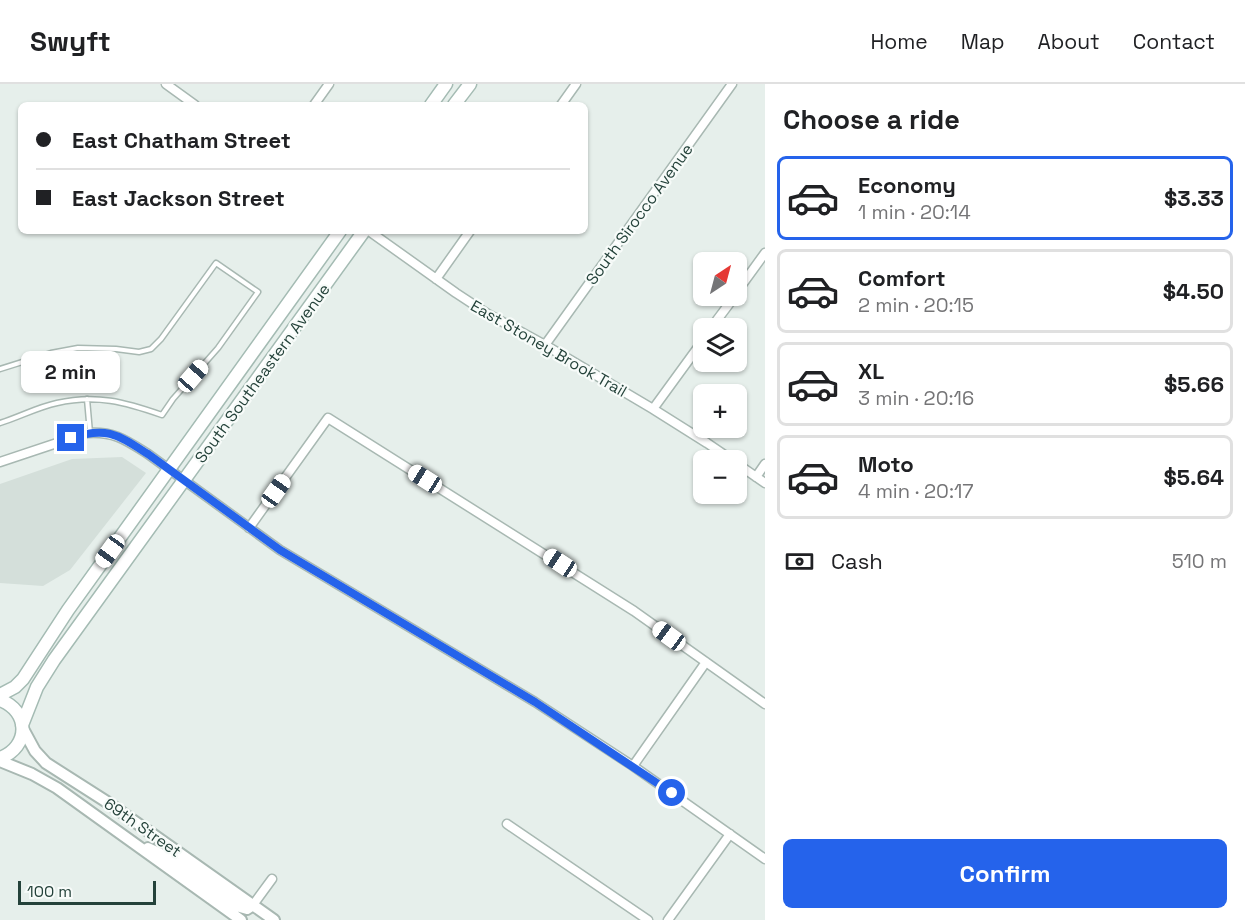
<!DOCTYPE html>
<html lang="en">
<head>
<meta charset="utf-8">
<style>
	:root { --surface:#fff; --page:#f2f2f2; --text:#202124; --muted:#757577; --line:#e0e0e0; --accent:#2563eb }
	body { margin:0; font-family:"Space Grotesk",sans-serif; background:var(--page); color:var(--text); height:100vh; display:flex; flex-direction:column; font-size:22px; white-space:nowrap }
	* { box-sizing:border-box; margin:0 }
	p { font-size:20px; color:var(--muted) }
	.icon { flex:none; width:33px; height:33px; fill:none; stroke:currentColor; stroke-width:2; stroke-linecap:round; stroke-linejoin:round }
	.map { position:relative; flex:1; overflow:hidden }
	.side { display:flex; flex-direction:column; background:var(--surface); width:480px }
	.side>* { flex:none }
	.hud { position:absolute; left:18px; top:18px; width:570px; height:132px; border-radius:9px; box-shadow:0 2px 4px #0004; display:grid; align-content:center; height:132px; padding:0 18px; background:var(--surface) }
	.needle { width:39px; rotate:36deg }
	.tools { position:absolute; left:693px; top:168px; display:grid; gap:12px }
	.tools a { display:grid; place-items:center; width:54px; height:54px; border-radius:9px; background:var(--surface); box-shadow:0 2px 4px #0004; font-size:30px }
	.scale { position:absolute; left:18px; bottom:15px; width:138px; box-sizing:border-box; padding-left:6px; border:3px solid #24423a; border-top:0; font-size:16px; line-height:21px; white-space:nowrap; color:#24423a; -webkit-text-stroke:4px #f7fbf9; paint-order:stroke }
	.end { position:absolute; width:27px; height:27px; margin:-14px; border:8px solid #2563eb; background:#fff; box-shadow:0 0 0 3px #fff }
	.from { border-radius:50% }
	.bubble { position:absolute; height:42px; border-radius:9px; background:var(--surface); box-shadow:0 2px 4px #0004; font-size:20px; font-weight:700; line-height:42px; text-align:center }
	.car { position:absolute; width:18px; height:36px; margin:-18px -9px; border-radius:8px; box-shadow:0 0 4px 2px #0007; background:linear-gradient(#fff 24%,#345 0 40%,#fff 0 76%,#345 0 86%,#fff 0) }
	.hud b { display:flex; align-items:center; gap:21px; height:57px; font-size:22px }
	.hud b+b { border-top:2px solid var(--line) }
	.hud i { width:15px; height:15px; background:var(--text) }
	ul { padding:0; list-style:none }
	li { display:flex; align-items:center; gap:18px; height:84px; margin:0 12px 9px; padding:0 6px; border:3px solid var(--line); border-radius:9px }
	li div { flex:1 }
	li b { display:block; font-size:22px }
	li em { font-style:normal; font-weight:700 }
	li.selected { border-color:var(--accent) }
	li>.icon { width:54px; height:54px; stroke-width:1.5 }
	h2 { padding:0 18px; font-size:27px; line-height:72px }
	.pay { display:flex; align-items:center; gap:15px; height:66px; padding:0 18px; font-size:22px }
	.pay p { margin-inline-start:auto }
	.cta { display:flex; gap:12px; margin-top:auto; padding:12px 18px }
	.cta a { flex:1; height:69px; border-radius:9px; background:var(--accent); color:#fff; font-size:24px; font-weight:700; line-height:69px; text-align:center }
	header { display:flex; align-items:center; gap:36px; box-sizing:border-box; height:84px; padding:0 30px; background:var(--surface); border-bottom:2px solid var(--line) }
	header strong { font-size:28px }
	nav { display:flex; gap:33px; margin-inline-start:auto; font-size:21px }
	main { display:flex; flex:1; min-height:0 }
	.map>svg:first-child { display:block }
</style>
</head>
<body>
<header>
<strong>Swyft</strong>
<nav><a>Home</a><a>Map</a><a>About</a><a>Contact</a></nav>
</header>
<main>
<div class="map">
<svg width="765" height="836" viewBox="0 0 765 836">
	<rect width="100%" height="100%" fill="#e6efeb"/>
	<!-- built -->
	<path fill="#d4dfda" d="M 122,373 L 146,389 L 70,486 L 43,502 L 0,499 L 0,400 L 72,375 Z"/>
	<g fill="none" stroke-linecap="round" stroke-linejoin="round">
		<!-- service casing -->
		<g stroke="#a8b8b2" stroke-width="7">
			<path id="service" d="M 0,285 L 51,269 L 78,264 L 116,265 L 139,268 L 151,265 L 161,255 L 216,179 L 258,208 L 218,264 L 173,315 L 162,331 C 125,318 96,310 57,319 C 38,323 19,333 0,339
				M 87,315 L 90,349"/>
		</g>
		<!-- minor casing -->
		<g stroke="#a8b8b2" stroke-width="11">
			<path id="minor" d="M 166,0 L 195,21
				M 314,21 L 329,0
				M 561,21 L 576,0
				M 369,147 L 456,209 L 488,230 L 545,261 L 653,325 L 707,359 L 732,376
				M 436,195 L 470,147
				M 736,209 L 765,169
				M 711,244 L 735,212
				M 545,261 L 732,0
				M 653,325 L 704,255
				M 0,378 L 87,349 C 114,347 126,356 148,370 L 280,466 L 535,618 L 633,682 L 765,775
				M 736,379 L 765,399
				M 756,393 L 765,380
				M 249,444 L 328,334 L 634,527 L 765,620
				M 633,682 L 706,578
				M 507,740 L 648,836
				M 253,821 L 272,795
				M 668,836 L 730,750"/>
		</g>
		<!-- tertiary casing -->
		<g stroke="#a8b8b2" stroke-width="14">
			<path id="tertiary" d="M 22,643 L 35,667 L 46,679 L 107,718 L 274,836
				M 0,677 L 32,690 L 57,704 L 241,836
				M 148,764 L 167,773 L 240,823 L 247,825 L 253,821"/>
		</g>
		<!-- secondary casing -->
		<g stroke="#a4bbb3" stroke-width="15">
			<path id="secondary" d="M 431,21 L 446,0
				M 454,21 L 470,0
				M 0,611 L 15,603 L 23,595 L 68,526 L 340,147
				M 0,616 C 30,627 30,663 0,674
				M 22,641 L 37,603 L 54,576 L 364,147"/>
		</g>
		<!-- service -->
		<use href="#service" stroke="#fff" stroke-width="4"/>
		<!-- minor -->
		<use href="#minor" stroke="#fff" stroke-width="8"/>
		<!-- tertiary -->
		<use href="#tertiary" stroke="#fff" stroke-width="10"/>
		<!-- secondary -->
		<use href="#secondary" stroke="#fff" stroke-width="12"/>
	</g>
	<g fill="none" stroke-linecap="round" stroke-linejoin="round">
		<!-- route -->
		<path stroke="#2563eb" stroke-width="8" d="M 71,354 C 107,342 118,351 148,370 L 280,466 L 535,618 L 672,709"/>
	</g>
	<g text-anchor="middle" stroke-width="4.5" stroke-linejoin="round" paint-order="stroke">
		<!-- street labels -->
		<g font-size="16" fill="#24423a" stroke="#f7fbf9">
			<text transform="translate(639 130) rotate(-54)" y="6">South Sirocco Avenue</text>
			<text transform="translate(549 264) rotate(30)" y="6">East Stoney Brook Trail</text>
			<text transform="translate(262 289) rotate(-54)" y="6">South Southeastern Avenue</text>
			<text transform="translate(143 743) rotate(35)" y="6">69th Street</text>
		</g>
	</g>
</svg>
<div class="tools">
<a><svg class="needle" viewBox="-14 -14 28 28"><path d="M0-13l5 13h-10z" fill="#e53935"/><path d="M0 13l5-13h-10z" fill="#757577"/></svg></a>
<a><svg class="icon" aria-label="layers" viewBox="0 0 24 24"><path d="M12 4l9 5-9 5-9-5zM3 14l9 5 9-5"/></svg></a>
<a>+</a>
<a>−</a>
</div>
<div class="scale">100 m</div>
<i class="end from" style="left:672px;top:709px"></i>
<i class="end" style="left:71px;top:354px"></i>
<div class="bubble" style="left:21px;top:267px;width:99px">2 min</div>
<i class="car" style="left:193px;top:292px;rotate:41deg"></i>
<i class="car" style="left:425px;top:395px;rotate:302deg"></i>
<i class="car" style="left:276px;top:407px;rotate:35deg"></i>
<i class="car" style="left:110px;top:467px;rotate:216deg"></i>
<i class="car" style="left:560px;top:479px;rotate:303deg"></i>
<i class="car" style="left:669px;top:552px;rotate:306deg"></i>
<div class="hud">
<b><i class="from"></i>East Chatham Street</b>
<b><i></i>East Jackson Street</b>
</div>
</div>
<section class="side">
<h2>Choose a ride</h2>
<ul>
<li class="selected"><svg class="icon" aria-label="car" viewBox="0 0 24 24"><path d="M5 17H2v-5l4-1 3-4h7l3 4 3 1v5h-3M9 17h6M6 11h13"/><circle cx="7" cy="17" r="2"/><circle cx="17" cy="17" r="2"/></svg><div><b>Economy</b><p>1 min · 20:14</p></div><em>$3.33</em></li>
<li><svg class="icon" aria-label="car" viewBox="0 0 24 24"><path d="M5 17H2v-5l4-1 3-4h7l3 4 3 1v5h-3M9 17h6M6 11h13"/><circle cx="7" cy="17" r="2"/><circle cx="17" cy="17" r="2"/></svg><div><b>Comfort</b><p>2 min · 20:15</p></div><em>$4.50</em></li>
<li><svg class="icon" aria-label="car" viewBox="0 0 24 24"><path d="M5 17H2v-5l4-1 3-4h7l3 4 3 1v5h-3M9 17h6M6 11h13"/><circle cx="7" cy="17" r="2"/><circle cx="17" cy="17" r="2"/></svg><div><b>XL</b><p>3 min · 20:16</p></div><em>$5.66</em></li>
<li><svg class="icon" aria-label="car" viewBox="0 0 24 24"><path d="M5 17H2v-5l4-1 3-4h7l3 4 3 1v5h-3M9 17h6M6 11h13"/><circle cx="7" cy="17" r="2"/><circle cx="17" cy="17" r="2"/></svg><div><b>Moto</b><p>4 min · 20:17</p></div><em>$5.64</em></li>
</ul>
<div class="pay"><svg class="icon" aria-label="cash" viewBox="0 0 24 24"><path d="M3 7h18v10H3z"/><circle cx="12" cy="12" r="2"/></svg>Cash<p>510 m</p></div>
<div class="cta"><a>Confirm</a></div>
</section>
</main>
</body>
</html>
